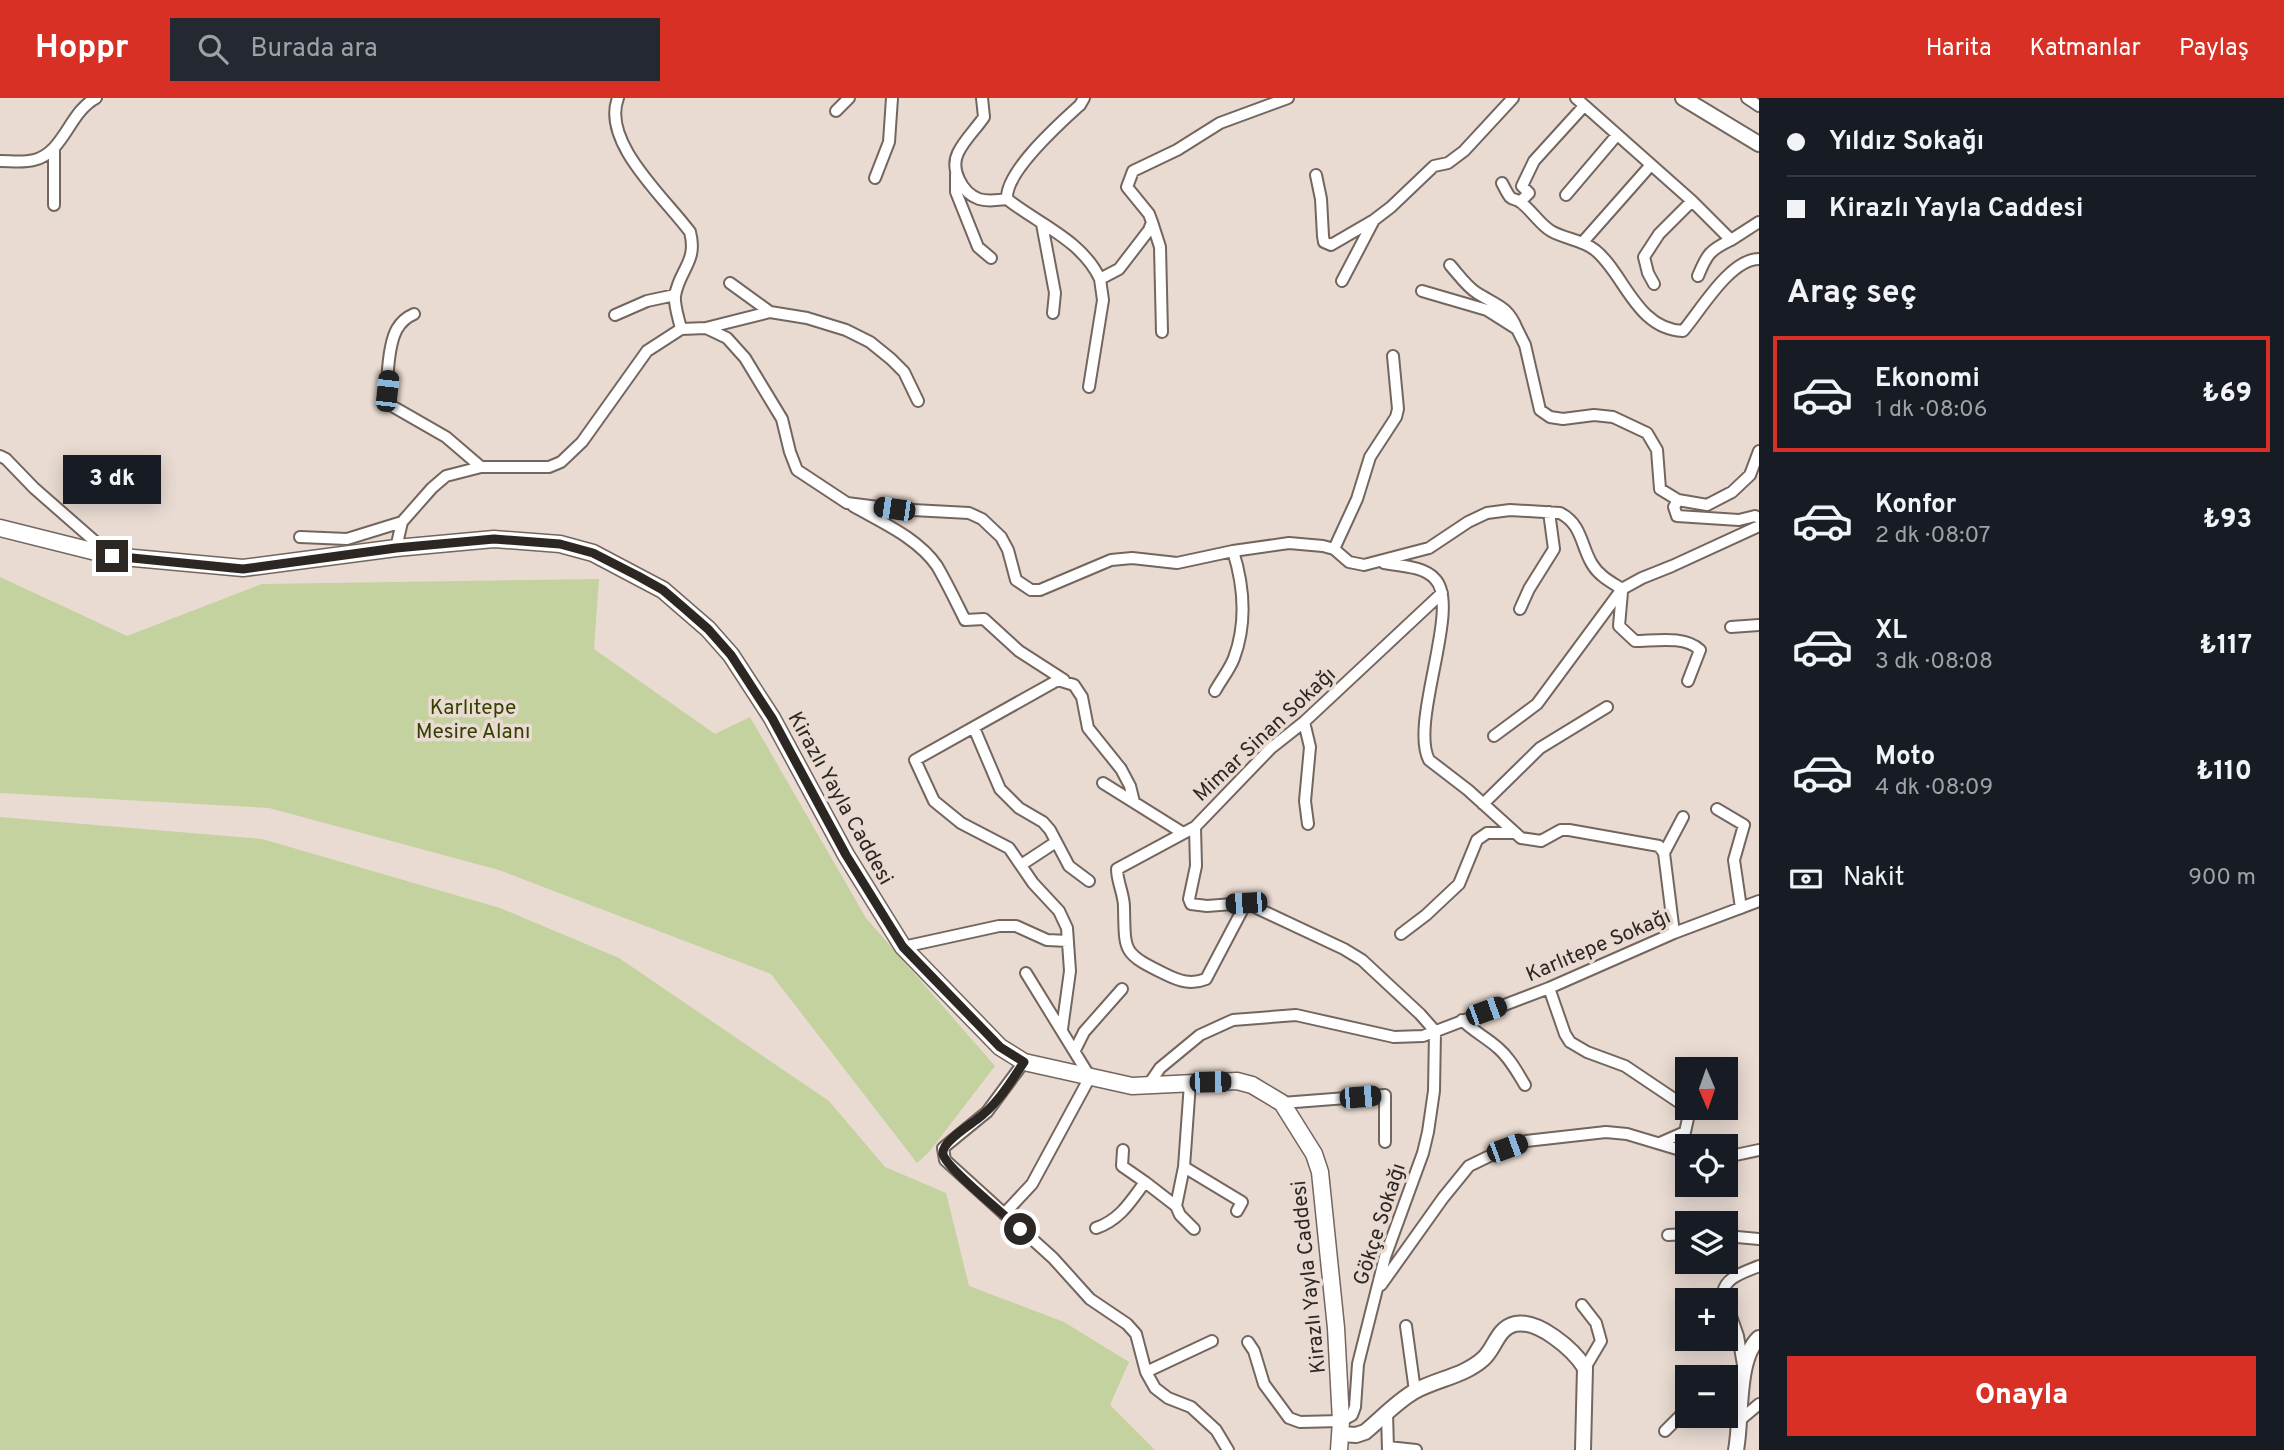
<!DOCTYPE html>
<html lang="tr">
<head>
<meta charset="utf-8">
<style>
	:root { --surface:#171b24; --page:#242831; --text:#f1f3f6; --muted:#9ea1a6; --line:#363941; --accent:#d93025 }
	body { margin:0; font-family:Overpass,sans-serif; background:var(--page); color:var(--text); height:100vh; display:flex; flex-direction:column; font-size:26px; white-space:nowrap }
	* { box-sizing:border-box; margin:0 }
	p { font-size:23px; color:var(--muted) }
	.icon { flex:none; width:38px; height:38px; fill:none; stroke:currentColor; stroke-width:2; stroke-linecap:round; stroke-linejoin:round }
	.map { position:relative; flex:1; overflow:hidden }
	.side { display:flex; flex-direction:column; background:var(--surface); width:525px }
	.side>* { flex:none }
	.top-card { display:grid; align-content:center; height:154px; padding:0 28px; background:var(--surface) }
	.needle { width:46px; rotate:178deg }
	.controls { position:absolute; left:1675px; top:959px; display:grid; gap:14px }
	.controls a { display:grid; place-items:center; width:63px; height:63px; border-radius:0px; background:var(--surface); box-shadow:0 4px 18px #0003; font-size:35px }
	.end { position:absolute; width:32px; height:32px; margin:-16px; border:9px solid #2d2724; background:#fff; box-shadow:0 0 0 4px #fff }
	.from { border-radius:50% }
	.bubble { position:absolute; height:49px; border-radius:0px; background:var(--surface); box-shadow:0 4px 18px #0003; font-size:23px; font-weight:800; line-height:49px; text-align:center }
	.car { position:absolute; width:21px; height:42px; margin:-21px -10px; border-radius:9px; box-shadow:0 0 5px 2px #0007; background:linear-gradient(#222 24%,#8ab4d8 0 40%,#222 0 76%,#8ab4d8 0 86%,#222 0) }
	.top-card b { display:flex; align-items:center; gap:24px; height:66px; font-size:26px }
	.top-card b+b { border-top:2px solid var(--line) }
	.top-card i { width:18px; height:18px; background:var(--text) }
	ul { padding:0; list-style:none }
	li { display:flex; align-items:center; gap:21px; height:116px; margin:0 14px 10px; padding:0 14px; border:4px solid transparent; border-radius:0px }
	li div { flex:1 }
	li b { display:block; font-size:26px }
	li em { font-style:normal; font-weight:800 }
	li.current { border-color:var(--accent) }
	li>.icon { width:63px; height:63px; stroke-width:1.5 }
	h2 { padding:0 28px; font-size:32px; line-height:84px }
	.pay { display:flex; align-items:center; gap:18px; height:77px; padding:0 28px; font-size:26px }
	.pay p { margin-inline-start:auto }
	.action { display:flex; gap:14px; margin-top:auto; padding:14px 28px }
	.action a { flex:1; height:80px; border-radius:0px; background:var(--accent); color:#fff; font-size:28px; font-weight:800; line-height:80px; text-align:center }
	header { display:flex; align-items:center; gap:42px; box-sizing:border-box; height:98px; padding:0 35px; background:var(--accent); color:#fff }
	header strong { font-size:33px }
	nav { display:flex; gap:38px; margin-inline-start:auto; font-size:24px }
	.search { width:490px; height:63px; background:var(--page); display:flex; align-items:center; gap:18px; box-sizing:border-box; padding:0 24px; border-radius:0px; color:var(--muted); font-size:26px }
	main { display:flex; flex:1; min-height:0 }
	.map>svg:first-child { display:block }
</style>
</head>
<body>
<header>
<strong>Hoppr</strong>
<div class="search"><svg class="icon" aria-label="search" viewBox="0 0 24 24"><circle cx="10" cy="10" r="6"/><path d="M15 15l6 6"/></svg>Burada ara</div>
<nav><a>Harita</a><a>Katmanlar</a><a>Paylaş</a></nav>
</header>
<main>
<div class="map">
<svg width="1759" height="1352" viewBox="0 0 1759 1352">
	<rect width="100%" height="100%" fill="#e9dbd2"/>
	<!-- green -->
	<path fill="#c3d29e" d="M 0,479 L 127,538 L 262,486 L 599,481 L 594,551 L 715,636 L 750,619 L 866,820 L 995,968 L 929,1054 L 917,1065 L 771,876 L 499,772 L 269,710 L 0,695 Z
		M 0,719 L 262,741 L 500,810 L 619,860 L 829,1003 L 885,1069 L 946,1095 L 969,1188 L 1064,1224 L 1129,1264 L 1110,1307 L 1155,1352 L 0,1352 Z"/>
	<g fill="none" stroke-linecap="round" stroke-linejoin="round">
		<!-- minor casing -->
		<g stroke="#73665f" stroke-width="14">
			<path id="minor" d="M 618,0 C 601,44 665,100 690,134 C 698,164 679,172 675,198 C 674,208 679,221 681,231
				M 982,0 L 984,19 C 976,31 964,42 958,55 C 950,71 962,95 979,101 C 988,104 997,102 1007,101
				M 1576,0 L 1692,103 L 1731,142 L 1759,124
				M 1747,0 L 1759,8
				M 836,13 L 849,0
				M 0,63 C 11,63 23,65 34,62 C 64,55 69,14 96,0
				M 956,76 L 956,94 L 978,149 L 991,160
				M 1316,77 L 1321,101 L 1323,138 L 1324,144 L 1331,147 L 1374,122 L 1391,109 L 1434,68 L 1448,65 L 1464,53 L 1513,0
				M 875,80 L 889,44 L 892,0
				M 1502,85 C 1504,89 1507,95 1510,99 C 1512,101 1517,102 1519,103 C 1531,111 1539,126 1551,133 C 1565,141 1583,142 1595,152 C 1624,175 1636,231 1683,233 C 1701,212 1730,161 1759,161
				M 1566,97 L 1617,37
				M 1007,101 C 1038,126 1082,142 1100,181 L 1119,171 L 1149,132 L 1152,124 L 1149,116 L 1127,89 L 1133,73 L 1177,52 L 1220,25 L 1288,0
				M 1007,101 C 1005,74 1060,25 1080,7 L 1084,0
				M 1520,104 L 1529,95 L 1522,88 L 1534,63 L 1584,8
				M 54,107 L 54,50
				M 1152,124 L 1160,149 L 1162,234
				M 1042,126 L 1055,195 L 1053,215
				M 1582,145 L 1650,68
				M 1450,167 C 1458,176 1467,189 1477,195 C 1496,207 1508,208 1517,231
				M 1698,178 C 1707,156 1710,152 1731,142
				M 1342,183 L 1374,122
				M 730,185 L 770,214
				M 1654,186 L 1648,175 L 1644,159 L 1659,136 L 1692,103
				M 1422,193 L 1487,212 L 1517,231 L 1525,247 L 1540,312 L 1550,319 L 1563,321 L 1594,317 L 1613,319 L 1647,335 L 1657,352 L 1660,391 L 1678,402 L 1674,409 L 1677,418 L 1739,422 L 1755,418 L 1759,420
				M 414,216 C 407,219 401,224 397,231 C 389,245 383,295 392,308 L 446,339 L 481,369
				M 615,217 L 647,203 L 675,197
				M 706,230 L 770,214 L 807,220 L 846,232 L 870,244 L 891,261 L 904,274 L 918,303
				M 1089,289 L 1103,202 L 1100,181
				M 0,358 L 6,361 L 34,390 L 107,454
				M 1678,402 L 1707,407 L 1732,394 L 1750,377 L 1759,353
				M 853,408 C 881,424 918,440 937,468 C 947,485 956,504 965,522 L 984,521 L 1019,553 L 1064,582
				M 300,439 L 347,441 L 402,424
				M 396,450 L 402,424 L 432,390 L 446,378 L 481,369 L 549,369 L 561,364 L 582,344 L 647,253 L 681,231 L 706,230 L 727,240 L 745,260 L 782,321 L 790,354 L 797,372 L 847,405 L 894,411 L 969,415 L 982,421 L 1001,439 L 1008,452 L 1016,482 L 1031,492 L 1040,492 L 1111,462 L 1132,460 L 1177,465 L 1233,453 L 1289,445 L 1323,448 L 1334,451 L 1349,464 L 1364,467 L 1429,450 L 1468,424 L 1487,415 L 1510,412 L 1560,415 C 1582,426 1581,448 1592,466 C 1599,478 1611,484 1622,491
				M 1334,451 L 1357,401 L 1370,359 L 1396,319 L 1398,311 L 1393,258
				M 1384,465 C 1400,468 1424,468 1435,481 C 1462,508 1409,624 1429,662 L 1468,692 L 1521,740 L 1541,743 L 1561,732 L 1569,732 L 1659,748 L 1664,755 L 1674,835
				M 1622,494 L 1619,528 L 1635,543 C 1654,543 1685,537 1700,552 L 1688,583
				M 1520,511 L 1529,491 L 1554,451 L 1549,414
				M 1731,529 L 1759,527
				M 1215,593 C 1221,582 1230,571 1234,560 C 1247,525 1244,488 1233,453
				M 1304,624 L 1310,649 L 1305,703 L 1308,726
				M 974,630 L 1000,691 L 1019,710 L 1043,724 L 1050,732 L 1069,768 L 1089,783
				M 1494,638 L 1537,606 L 1622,491 L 1642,480 L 1672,468 L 1759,428
				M 1103,685 L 1183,735
				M 1483,706 L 1540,650 L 1607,609
				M 1717,711 L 1744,727 L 1734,762 L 1741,810
				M 1195,729 L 1117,771 C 1117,784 1124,796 1124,809 C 1125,854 1122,855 1165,876 C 1179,883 1191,887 1206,881 L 1246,805
				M 1664,755 L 1683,719
				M 1021,767 L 1056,744
				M 1401,836 L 1426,817 L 1459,786 L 1477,742 L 1487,735 L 1514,735
				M 903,849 L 999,828 L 1016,828 L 1047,842 L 1068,843
				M 1549,890 L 1565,936 L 1570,944 L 1587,954 L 1625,968 L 1686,1009 L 1689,1016 L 1685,1034 L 1660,1045
				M 1462,922 C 1473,933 1487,940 1498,950 C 1510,960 1517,974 1525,987
				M 1062,931 L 1070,873 L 1067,830 L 1059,813 L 1033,785 L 1009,750 L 961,725 L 934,703 L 915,662 L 1058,582 L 1074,587 L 1082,599 L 1088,630 L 1121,671 L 1130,688 L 1134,704
				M 1075,952 L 1084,934 L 1122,891
				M 1024,964 L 987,1014 L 943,1050 L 945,1062 L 1053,1160 L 1090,1201 L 1127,1226 L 1136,1236 L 1146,1274 L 1155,1290 L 1168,1300 L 1191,1309 L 1216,1332 L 1228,1352
				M 1190,985 L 1184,1069 L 1176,1108 L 1180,1117 L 1194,1131
				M 1147,989 L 1160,970 L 1200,937 L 1233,922 L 1296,917 L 1394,939 L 1423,938 L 1549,890 L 1674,835 L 1759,803
				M 1282,1005 L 1385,997 L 1385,1044
				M 1123,1052 L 1122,1068 L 1145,1084
				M 1726,1059 L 1759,1052
				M 1184,1069 L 1242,1104 L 1237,1113
				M 1004,1116 L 1032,1086 L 1090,979 L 1026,875
				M 1096,1130 C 1120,1122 1131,1103 1145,1084 L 1176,1108
				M 1668,1137 L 1687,1136
				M 1726,1138 L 1759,1141
				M 1381,1187 L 1443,1100 L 1469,1068 L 1506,1050 L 1526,1043 L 1606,1034 L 1627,1036 L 1687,1054
				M 1582,1207 L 1596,1225 L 1601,1243 L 1585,1270
				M 1406,1228 L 1415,1293
				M 1248,1244 L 1254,1253 L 1264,1286 L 1289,1320 L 1300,1324 L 1341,1323 L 1352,1317 L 1355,1309 L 1358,1266 L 1385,1159 L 1423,1055 L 1428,1034 L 1434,993 L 1435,933 L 1420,916 L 1362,862 L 1344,851 L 1246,805 L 1207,808 L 1191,806 L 1189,801 L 1196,768 L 1195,729 L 1271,650 L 1304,624 L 1442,495
				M 1743,1267 L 1738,1238 L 1723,1195 C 1725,1179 1745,1174 1759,1168
				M 1146,1274 L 1212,1243
				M 1387,1314 L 1388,1352
				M 1712,1318 L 1721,1322 L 1739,1323 L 1759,1306
				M 1665,1333 L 1685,1313 L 1687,1297
				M 1388,1349 L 1416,1352"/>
		</g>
		<!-- tertiary casing -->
		<g stroke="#73665f" stroke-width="18">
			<path id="tertiary" d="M 1683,0 L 1759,46
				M 1341,1336 L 1356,1337 L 1365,1334 C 1381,1321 1396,1304 1415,1293 C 1437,1281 1464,1278 1483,1261 C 1495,1251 1497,1230 1515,1226 C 1538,1221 1573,1251 1585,1270 L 1583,1352
				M 1736,1352 C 1742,1322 1736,1261 1759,1240"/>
		</g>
		<!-- secondary casing -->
		<g stroke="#73665f" stroke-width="19">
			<path id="secondary" d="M 0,430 L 112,458 L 243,470 L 396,450 L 494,441 L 560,446 L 593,455 L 663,492 L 708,531 L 731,557 L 772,620 L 846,757 L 903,849 L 1000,949 L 1024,964 L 1132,988 L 1237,983 L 1252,987 L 1282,1005 L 1314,1056 L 1320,1074 L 1336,1230 L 1341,1323 L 1339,1352"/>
		</g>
		<!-- minor -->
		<use href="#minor" stroke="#fff" stroke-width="10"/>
		<!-- tertiary -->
		<use href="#tertiary" stroke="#fff" stroke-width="14"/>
		<!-- secondary -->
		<use href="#secondary" stroke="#fff" stroke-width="16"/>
	</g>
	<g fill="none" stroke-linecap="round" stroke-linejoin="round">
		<!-- route -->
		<path stroke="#2d2724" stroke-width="9" d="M 112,458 L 243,471 L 396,450 L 494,441 L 560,446 L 593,455 L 638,478 L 663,492 L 684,510 L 708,531 L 731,557 L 772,620 L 846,757 L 903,849 L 1000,949 L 1024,964 C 1010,985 997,1007 976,1022 C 968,1028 941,1045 943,1056 C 945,1069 1007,1119 1020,1131"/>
	</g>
	<g text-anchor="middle" stroke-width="7" stroke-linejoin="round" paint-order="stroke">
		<!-- park labels -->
		<g font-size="21" fill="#344000" stroke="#e9dbd2">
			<text x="473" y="616">Karlıtepe<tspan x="473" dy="24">Mesire Alanı</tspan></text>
		</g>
		<!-- street labels -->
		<g font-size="21" fill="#2d2724" stroke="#e9dbd2">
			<text transform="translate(1264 636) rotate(-43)" y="7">Mimar Sinan Sokağı</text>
			<text transform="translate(841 700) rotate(61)" y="7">Kirazlı Yayla Caddesi</text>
			<text transform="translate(1598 847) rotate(-23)" y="7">Karlıtepe Sokağı</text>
			<text transform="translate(1379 1126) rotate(-72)" y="7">Gökçe Sokağı</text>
			<text transform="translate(1308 1179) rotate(-96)" y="7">Kirazlı Yayla Caddesi</text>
		</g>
	</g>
</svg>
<div class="controls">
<a><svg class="needle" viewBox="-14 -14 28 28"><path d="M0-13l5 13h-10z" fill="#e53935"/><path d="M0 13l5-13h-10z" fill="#9ea1a6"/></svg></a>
<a><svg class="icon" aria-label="locate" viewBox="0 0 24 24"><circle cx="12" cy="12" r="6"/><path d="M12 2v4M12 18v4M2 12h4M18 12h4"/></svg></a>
<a><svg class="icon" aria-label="layers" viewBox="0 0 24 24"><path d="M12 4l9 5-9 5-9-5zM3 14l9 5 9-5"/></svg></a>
<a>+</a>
<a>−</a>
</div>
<i class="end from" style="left:1020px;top:1131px"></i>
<i class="end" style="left:112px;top:458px"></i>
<div class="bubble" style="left:63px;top:357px;width:98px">3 dk</div>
<i class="car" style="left:387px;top:293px;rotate:6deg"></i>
<i class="car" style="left:894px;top:411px;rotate:278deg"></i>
<i class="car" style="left:1246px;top:805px;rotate:267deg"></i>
<i class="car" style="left:1486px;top:913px;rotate:70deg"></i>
<i class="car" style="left:1210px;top:984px;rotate:89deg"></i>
<i class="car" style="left:1360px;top:999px;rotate:85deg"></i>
<i class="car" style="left:1507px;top:1050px;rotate:70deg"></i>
</div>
<section class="side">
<div class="top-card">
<b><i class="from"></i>Yıldız Sokağı</b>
<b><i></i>Kirazlı Yayla Caddesi</b>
</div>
<h2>Araç seç</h2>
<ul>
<li class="current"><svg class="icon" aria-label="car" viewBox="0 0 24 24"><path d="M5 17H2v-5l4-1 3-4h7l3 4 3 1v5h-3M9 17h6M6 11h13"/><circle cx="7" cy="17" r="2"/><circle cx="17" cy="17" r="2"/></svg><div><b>Ekonomi</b><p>1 dk · 08:06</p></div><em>₺69</em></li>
<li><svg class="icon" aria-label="car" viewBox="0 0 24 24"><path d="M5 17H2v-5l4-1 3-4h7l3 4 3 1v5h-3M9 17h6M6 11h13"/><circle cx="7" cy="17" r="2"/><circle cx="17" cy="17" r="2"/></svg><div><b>Konfor</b><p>2 dk · 08:07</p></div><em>₺93</em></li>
<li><svg class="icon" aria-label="car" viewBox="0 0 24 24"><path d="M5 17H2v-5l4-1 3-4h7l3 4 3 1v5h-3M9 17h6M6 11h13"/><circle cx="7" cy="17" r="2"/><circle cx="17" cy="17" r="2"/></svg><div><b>XL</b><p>3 dk · 08:08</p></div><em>₺117</em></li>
<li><svg class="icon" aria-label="car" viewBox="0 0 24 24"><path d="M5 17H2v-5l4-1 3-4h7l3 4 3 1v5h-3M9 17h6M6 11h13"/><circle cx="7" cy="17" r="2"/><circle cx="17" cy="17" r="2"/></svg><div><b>Moto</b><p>4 dk · 08:09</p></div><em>₺110</em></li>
</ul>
<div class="pay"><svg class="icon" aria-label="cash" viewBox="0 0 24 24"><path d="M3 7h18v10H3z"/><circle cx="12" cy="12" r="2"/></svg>Nakit<p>900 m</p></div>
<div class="action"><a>Onayla</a></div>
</section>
</main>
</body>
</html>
